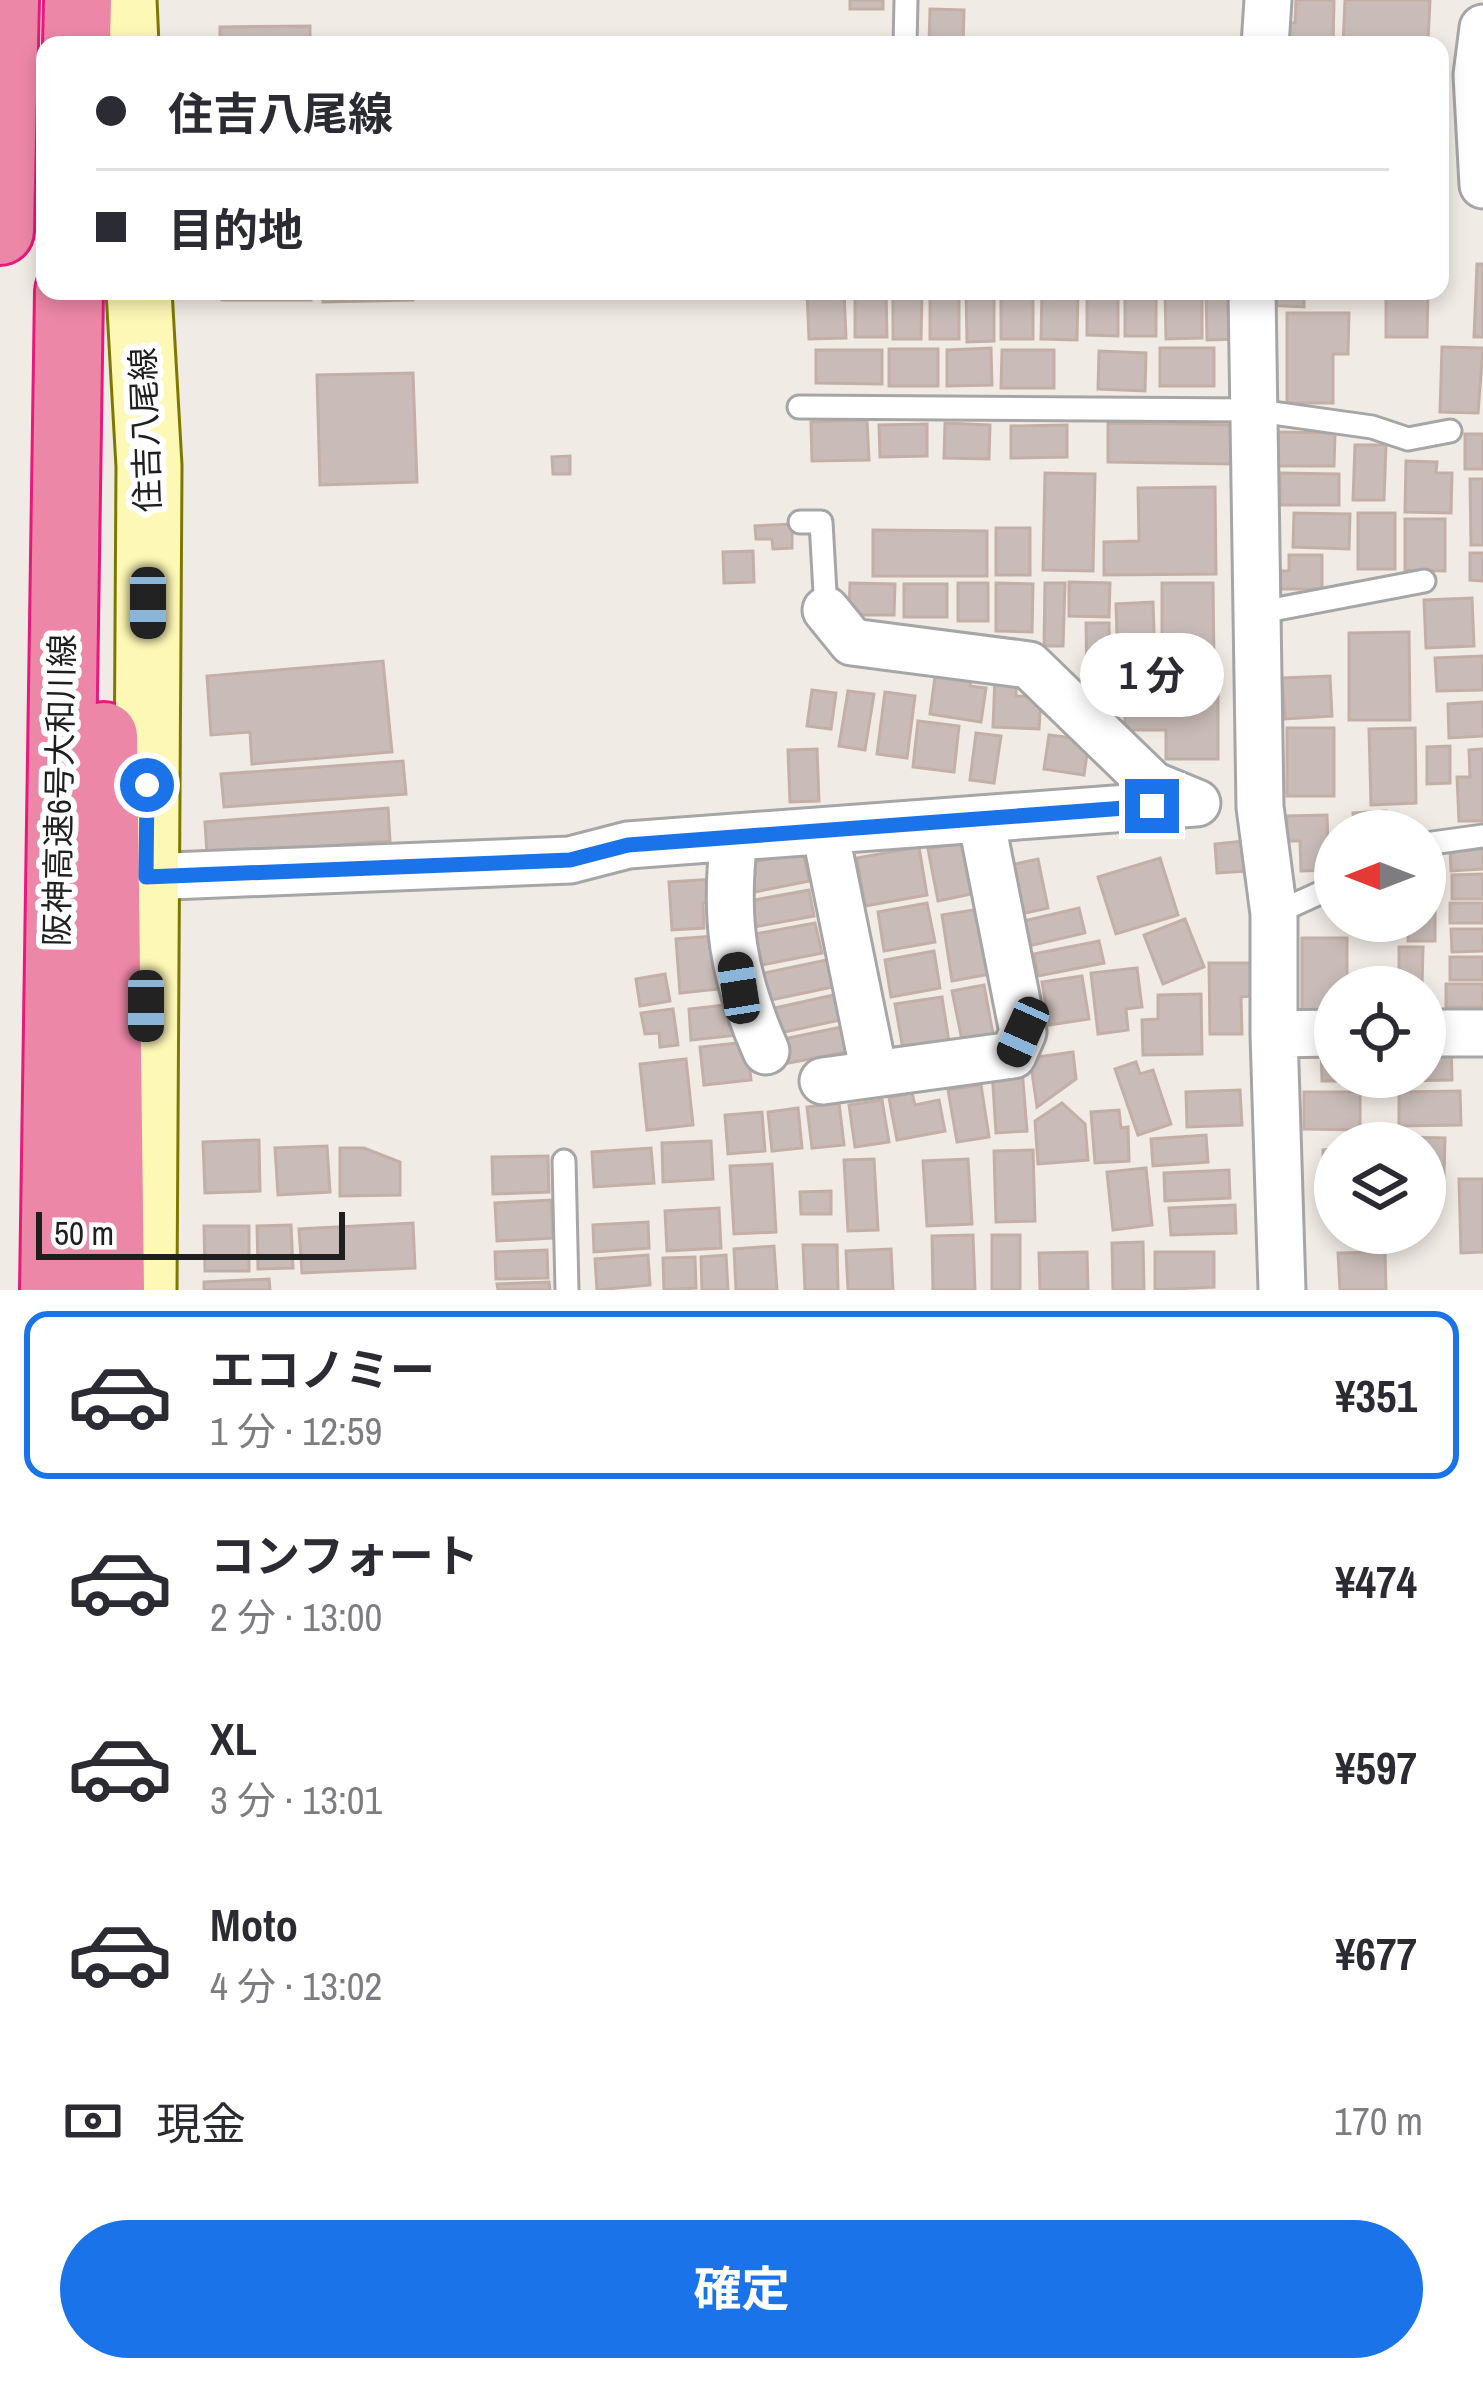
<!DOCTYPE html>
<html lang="ja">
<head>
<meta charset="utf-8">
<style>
	:root { --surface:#fff; --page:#f7f7f7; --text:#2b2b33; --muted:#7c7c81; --line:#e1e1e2; --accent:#1a73e8 }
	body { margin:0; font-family:"Archivo Narrow","Noto Sans JP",sans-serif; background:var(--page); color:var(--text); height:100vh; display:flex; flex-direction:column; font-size:45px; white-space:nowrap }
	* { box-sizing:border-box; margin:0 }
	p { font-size:39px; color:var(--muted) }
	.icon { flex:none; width:66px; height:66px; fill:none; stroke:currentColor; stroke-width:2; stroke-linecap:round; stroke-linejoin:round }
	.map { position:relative; height:1290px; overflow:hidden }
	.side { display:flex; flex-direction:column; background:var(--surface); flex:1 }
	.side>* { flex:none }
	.hud { position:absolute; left:36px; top:36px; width:1413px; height:264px; border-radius:24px; box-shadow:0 6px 18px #0003; display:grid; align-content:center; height:264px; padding:0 60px; background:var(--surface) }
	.needle { width:78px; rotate:270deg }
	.buttons { position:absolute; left:1314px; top:810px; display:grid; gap:24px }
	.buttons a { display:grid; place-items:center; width:132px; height:132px; border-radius:50%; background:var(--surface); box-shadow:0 6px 18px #0003; font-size:60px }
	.scale { position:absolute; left:36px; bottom:30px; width:309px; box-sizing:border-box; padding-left:12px; border:6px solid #1f1f1f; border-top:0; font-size:33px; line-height:42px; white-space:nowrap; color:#1f1f1f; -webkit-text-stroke:9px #fff; paint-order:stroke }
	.end { position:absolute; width:54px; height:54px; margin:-27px; border:15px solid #1a73e8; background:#fff; box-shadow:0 0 0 6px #fff }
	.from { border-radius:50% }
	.bubble { position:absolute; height:84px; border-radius:42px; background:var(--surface); box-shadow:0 6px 18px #0003; font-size:39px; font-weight:700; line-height:84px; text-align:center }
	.car { position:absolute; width:36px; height:72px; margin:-36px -18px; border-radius:15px; box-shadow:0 0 9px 3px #0007; background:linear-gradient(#222 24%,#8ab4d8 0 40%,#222 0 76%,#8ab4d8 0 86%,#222 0) }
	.hud b { display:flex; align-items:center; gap:42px; height:114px; font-size:45px }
	.hud b+b { border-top:3px solid var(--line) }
	.hud i { width:30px; height:30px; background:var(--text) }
	ul { padding:21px 0 0; list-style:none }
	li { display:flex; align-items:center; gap:36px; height:168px; margin:0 24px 18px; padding:0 36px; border:6px solid transparent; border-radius:24px }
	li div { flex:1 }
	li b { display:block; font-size:45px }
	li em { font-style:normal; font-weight:700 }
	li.active { border-color:var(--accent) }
	li>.icon { width:108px; height:108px; stroke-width:1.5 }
	.pay { display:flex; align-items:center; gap:30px; height:132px; padding:0 60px; font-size:45px }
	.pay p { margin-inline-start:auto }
	.cta { display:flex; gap:24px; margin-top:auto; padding:24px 60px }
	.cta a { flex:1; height:138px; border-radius:72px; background:var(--accent); color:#fff; font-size:48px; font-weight:700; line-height:138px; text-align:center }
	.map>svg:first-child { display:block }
</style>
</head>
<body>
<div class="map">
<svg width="1483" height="1290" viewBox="0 0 1483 1290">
	<rect width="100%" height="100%" fill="#f1ebe5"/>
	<!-- building -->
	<path fill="#c9bcb8" stroke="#c4afa6" stroke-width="3" d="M 850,0 L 883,0 L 883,9 L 850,9 Z
		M 1296,0 L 1334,0 L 1333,45 L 1279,45 L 1279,23 L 1295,23 Z
		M 1345,0 L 1430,0 L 1428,41 L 1343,45 Z
		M 930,9 L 964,10 L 963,45 L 929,45 Z
		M 310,26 L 310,45 L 220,45 L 220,27 Z
		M 1477,264 L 1483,264 L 1483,337 L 1474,337 Z
		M 222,291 L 311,291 L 311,300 L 222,300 Z
		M 322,291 L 413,291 L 413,300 L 323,302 Z
		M 807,291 L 844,291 L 846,338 L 809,339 Z
		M 855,291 L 886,291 L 887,337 L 855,337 Z
		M 893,291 L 922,291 L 921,339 L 893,339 Z
		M 930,291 L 959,291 L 959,339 L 930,339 Z
		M 966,291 L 994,291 L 994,341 L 967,342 Z
		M 1001,291 L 1033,291 L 1033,339 L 1001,339 Z
		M 1042,291 L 1078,291 L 1077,340 L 1041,339 Z
		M 1087,291 L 1118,291 L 1118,336 L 1087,335 Z
		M 1125,291 L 1156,291 L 1156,336 L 1125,336 Z
		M 1165,291 L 1202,291 L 1202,338 L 1166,339 Z
		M 1206,291 L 1241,291 L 1242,339 L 1207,340 Z
		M 1264,291 L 1304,291 L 1304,307 L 1263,305 Z
		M 1386,291 L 1428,291 L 1427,337 L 1386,337 Z
		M 1287,313 L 1349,313 L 1348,354 L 1333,354 L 1333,403 L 1287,403 Z
		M 1442,347 L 1483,348 L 1478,413 L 1440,412 Z
		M 991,348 L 992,385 L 947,386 L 947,350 Z
		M 1160,348 L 1214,348 L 1214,386 L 1160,386 Z
		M 889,349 L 938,349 L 938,386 L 889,386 Z
		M 816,350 L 882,350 L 882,384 L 816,383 Z
		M 1002,350 L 1054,350 L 1054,388 L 1001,388 Z
		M 1099,351 L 1146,353 L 1145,391 L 1098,389 Z
		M 413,373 L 417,482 L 320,485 L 317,375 Z
		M 867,420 L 869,460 L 812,461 L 811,422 Z
		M 945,423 L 990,425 L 989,459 L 944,458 Z
		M 1108,423 L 1236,425 L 1235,464 L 1108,462 Z
		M 927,424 L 927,456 L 880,457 L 879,425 Z
		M 1067,425 L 1067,457 L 1011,458 L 1011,426 Z
		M 1278,432 L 1335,433 L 1334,466 L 1278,466 Z
		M 1465,434 L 1483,434 L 1483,469 L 1465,469 Z
		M 1355,445 L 1386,445 L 1384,500 L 1353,500 Z
		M 570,456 L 570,474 L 553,474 L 552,457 Z
		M 1406,461 L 1437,462 L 1436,473 L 1452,473 L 1451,513 L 1405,512 Z
		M 1045,473 L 1095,474 L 1093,571 L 1043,570 Z
		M 1280,473 L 1339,474 L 1339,505 L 1280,505 Z
		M 1470,479 L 1483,479 L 1483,545 L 1471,545 Z
		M 1215,487 L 1216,574 L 1104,575 L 1104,542 L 1139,541 L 1138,488 Z
		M 1294,513 L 1350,514 L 1349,549 L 1293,547 Z
		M 1358,513 L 1395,513 L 1395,569 L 1358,569 Z
		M 1405,519 L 1445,519 L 1445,571 L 1405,570 Z
		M 792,524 L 792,548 L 773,549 L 772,539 L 756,539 L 755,526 Z
		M 996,528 L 1030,528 L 1030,575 L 996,575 Z
		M 873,530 L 987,531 L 987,576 L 873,576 Z
		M 753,551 L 754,582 L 724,583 L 723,552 Z
		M 1470,553 L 1483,553 L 1483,581 L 1470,580 Z
		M 1289,555 L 1322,555 L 1322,589 L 1269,589 L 1269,571 L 1289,571 Z
		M 1069,582 L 1110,583 L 1109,617 L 1069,616 Z
		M 850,583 L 895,584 L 894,615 L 849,615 Z
		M 958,583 L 988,583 L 988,621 L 958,621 Z
		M 996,583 L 1033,584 L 1032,632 L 996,631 Z
		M 1045,583 L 1065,583 L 1063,646 L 1044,646 Z
		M 1162,583 L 1213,583 L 1214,663 L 1162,664 Z
		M 904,584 L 947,584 L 947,617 L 904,617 Z
		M 1472,598 L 1474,646 L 1426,648 L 1424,600 Z
		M 1153,602 L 1155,663 L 1118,665 L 1116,604 Z
		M 1086,623 L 1109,623 L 1110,683 L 1087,684 Z
		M 1409,632 L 1410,720 L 1349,720 L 1349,633 Z
		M 1483,656 L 1483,690 L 1437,691 L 1435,658 Z
		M 383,661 L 392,752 L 252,764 L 250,732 L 211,735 L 207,676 Z
		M 937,662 L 973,667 L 970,686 L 986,688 L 981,722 L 930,714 Z
		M 1218,674 L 1218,759 L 1166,759 L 1166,730 L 1125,730 L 1125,675 Z
		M 1330,676 L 1332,716 L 1285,719 L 1282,678 Z
		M 995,677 L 1016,678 L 1016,696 L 1041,697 L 1039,729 L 993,727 Z
		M 812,690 L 836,693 L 831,729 L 807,726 Z
		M 848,691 L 874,694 L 865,750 L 839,746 Z
		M 885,692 L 915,696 L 907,758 L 877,754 Z
		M 1483,702 L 1483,736 L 1449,738 L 1448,704 Z
		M 918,721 L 959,726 L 954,772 L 913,767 Z
		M 1287,728 L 1334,728 L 1334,796 L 1287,796 Z
		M 1415,728 L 1416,803 L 1371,805 L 1369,729 Z
		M 976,733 L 1001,736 L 994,783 L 970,780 Z
		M 1049,735 L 1089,740 L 1084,775 L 1044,769 Z
		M 1450,746 L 1450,783 L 1427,784 L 1427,747 Z
		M 817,749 L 819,801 L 790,802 L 788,750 Z
		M 1483,749 L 1483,821 L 1459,821 L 1457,777 L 1470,777 L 1469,750 Z
		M 403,761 L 406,794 L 224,807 L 221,774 Z
		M 388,808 L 390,841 L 207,855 L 205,822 Z
		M 1386,811 L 1387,831 L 1354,831 L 1353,813 Z
		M 1327,815 L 1329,870 L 1301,871 L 1300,841 L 1287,841 L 1287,816 Z
		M 1245,841 L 1247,871 L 1217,873 L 1215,844 Z
		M 962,842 L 971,894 L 938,901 L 928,849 Z
		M 919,847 L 927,895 L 865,906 L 857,858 Z
		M 1427,847 L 1441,873 L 1425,882 L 1425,848 Z
		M 1483,847 L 1483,869 L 1451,871 L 1450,849 Z
		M 803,852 L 809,881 L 755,892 L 750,863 Z
		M 1160,858 L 1178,915 L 1116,934 L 1098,877 Z
		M 1038,859 L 1048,908 L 1021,914 L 1011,865 Z
		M 1483,874 L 1483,899 L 1452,899 L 1452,875 Z
		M 714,879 L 717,902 L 703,903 L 704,928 L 672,930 L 669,882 Z
		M 809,890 L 814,916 L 754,927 L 749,901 Z
		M 1425,896 L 1435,897 L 1435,941 L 1408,941 L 1409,921 L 1425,921 Z
		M 927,903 L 935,942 L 884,951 L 878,912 Z
		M 1450,903 L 1483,903 L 1483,923 L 1450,923 Z
		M 1079,908 L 1085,933 L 1029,946 L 1024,921 Z
		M 980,909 L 990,974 L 952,981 L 942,915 Z
		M 1185,919 L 1204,967 L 1163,984 L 1144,935 Z
		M 815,923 L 822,953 L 762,965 L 755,934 Z
		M 1451,929 L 1483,929 L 1483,951 L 1452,952 Z
		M 714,936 L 719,989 L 680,993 L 676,939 Z
		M 1302,938 L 1347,938 L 1347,987 L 1335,987 L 1335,1011 L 1302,1011 Z
		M 1099,941 L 1104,963 L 1038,976 L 1034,954 Z
		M 1399,947 L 1423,947 L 1422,986 L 1399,986 Z
		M 934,951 L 940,988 L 891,997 L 885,960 Z
		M 1450,957 L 1483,957 L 1483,980 L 1450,980 Z
		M 831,959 L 837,986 L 766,1001 L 760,974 Z
		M 1209,963 L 1252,963 L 1252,996 L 1241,997 L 1242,1034 L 1210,1034 Z
		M 1137,968 L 1142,1007 L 1126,1009 L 1128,1030 L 1098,1034 L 1091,973 Z
		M 665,974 L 670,1001 L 640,1006 L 636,979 Z
		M 1082,976 L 1089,1019 L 1049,1025 L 1042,982 Z
		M 1446,984 L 1483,984 L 1483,1007 L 1446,1007 Z
		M 984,985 L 993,1034 L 962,1040 L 952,991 Z
		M 838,994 L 844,1019 L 780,1033 L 775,1008 Z
		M 1201,994 L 1202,1054 L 1143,1055 L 1142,1020 L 1158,1019 L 1158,995 Z
		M 942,997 L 949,1042 L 903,1049 L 895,1004 Z
		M 735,1004 L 738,1035 L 691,1040 L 689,1009 Z
		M 673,1009 L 678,1045 L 660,1047 L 659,1033 L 645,1034 L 641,1013 Z
		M 846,1026 L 851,1051 L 789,1063 L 784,1039 Z
		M 747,1042 L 751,1080 L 704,1085 L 700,1047 Z
		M 1321,1043 L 1335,1043 L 1335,1077 L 1383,1081 L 1322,1081 Z
		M 1425,1045 L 1451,1045 L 1452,1080 L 1394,1081 L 1425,1077 Z
		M 1073,1052 L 1076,1079 L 1037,1107 L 1030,1058 Z
		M 686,1059 L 693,1125 L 647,1130 L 640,1064 Z
		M 1136,1062 L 1140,1074 L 1153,1070 L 1171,1124 L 1138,1135 L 1115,1069 Z
		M 1022,1068 L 1027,1131 L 996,1133 L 992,1070 Z
		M 981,1085 L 989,1137 L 957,1142 L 948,1090 Z
		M 1240,1090 L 1242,1125 L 1187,1127 L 1186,1092 Z
		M 1460,1091 L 1461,1125 L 1399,1126 L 1399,1092 Z
		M 1304,1092 L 1360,1092 L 1360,1130 L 1304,1129 Z
		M 912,1093 L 915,1105 L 939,1100 L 945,1131 L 897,1140 L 889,1098 Z
		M 882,1100 L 889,1142 L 855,1147 L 849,1105 Z
		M 839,1103 L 844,1145 L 812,1148 L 807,1107 Z
		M 1062,1103 L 1085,1124 L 1088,1160 L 1038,1164 L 1035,1121 Z
		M 798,1108 L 802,1148 L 772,1151 L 768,1112 Z
		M 1119,1110 L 1121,1128 L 1128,1127 L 1129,1161 L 1095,1163 L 1091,1112 Z
		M 762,1112 L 765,1151 L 728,1154 L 725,1115 Z
		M 1206,1135 L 1208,1162 L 1153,1166 L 1151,1139 Z
		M 1399,1137 L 1445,1138 L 1444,1175 L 1425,1175 L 1425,1143 L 1399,1143 Z
		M 259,1140 L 260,1191 L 205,1193 L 203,1142 Z
		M 711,1141 L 713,1179 L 663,1182 L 662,1143 Z
		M 327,1146 L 330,1192 L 278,1195 L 275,1148 Z
		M 340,1148 L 364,1148 L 400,1162 L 400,1195 L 340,1196 Z
		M 651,1148 L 654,1183 L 594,1187 L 592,1152 Z
		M 1335,1149 L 1335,1201 L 1325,1201 L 1323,1150 Z
		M 1033,1150 L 1035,1221 L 996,1222 L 994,1151 Z
		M 548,1156 L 549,1192 L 493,1194 L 492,1157 Z
		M 874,1159 L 878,1230 L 848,1231 L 844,1160 Z
		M 968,1159 L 972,1224 L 927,1226 L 923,1161 Z
		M 772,1164 L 776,1232 L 734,1234 L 730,1166 Z
		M 1146,1168 L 1152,1225 L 1113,1230 L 1107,1172 Z
		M 1229,1170 L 1230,1198 L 1165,1201 L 1164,1173 Z
		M 1459,1179 L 1483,1179 L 1483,1252 L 1461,1253 Z
		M 831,1191 L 831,1214 L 801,1214 L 800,1192 Z
		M 551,1200 L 553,1238 L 497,1241 L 495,1203 Z
		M 1235,1205 L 1236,1233 L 1171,1235 L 1169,1208 Z
		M 719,1208 L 721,1248 L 667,1251 L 665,1211 Z
		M 648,1222 L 649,1248 L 594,1252 L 593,1225 Z
		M 413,1223 L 415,1268 L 302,1273 L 299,1229 Z
		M 291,1225 L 293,1268 L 258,1269 L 257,1226 Z
		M 204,1226 L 249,1226 L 249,1271 L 205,1271 Z
		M 973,1235 L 975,1290 L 933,1290 L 932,1236 Z
		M 992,1235 L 1020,1235 L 1020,1290 L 992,1290 Z
		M 1143,1242 L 1144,1290 L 1113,1290 L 1112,1243 Z
		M 803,1245 L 837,1245 L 838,1290 L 805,1290 Z
		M 774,1246 L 777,1290 L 736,1290 L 734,1249 Z
		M 891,1249 L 893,1290 L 848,1290 L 846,1251 Z
		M 547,1250 L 548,1278 L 496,1279 L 495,1252 Z
		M 1087,1252 L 1088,1290 L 1040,1290 L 1039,1253 Z
		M 1155,1252 L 1214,1252 L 1214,1287 L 1155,1290 Z
		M 1385,1252 L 1386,1290 L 1340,1290 L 1338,1253 Z
		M 648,1255 L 650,1285 L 597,1290 L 595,1259 Z
		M 726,1255 L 728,1290 L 702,1290 L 701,1257 Z
		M 695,1257 L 696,1288 L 664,1290 L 663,1258 Z
		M 269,1279 L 270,1290 L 204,1290 L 204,1282 Z
		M 549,1282 L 550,1290 L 498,1290 L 497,1284 Z"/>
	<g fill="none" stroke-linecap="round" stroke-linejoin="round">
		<!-- service casing -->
		<g stroke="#a6a6a6" stroke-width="27">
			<path id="service" d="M 905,45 L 906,0
				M 799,407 L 1251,410 L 1372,427 L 1408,439 L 1450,431
				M 800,522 L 821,522 L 826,610
				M 1256,613 L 1424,581
				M 1425,844 L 1483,836
				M 1274,914 L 1335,886
				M 564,1161 L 567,1290"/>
		</g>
		<!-- minor casing -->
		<g stroke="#a6a6a6" stroke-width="51">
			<path id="minor" d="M 1483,28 L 1477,75 L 1483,185
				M 1265,45 L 1268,0
				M 1252,291 L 1260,807 L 1274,914 L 1274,1034
				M 826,610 L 852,642 L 1029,665 L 1153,785 L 1197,803
				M 825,831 L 874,1073
				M 734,838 C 724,920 733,976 766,1051
				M 146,877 L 570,860 L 628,845 L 1195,803
				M 1425,1033 L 1483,1033
				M 823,1081 L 1013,1055 L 1023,1032 L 981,819
				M 1282,1290 L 1274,1034 L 1335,1033"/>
		</g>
		<!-- secondary casing -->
		<g stroke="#7d7900" stroke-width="69">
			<path id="secondary" d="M 124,0 L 126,45
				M 139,291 L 149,466 L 144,1290"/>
		</g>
		<!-- motorway casing -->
		<g stroke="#e8197c" stroke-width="72">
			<path id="motorway" d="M 77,45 L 78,0
				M 0,231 L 5,0
				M 104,736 L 111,1290
				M 54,1290 L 69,291"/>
		</g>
		<!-- service -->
		<use href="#service" stroke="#fff" stroke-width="21"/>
		<!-- minor -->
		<use href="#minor" stroke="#fff" stroke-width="45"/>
		<!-- secondary -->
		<use href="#secondary" stroke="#fef8b6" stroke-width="63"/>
		<!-- motorway -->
		<use href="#motorway" stroke="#ed87a8" stroke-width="66"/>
	</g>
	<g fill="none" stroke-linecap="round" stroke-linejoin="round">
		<!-- route -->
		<path stroke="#1a73e8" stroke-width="15" d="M 147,785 L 146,877 L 570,860 L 628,845 L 1152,806"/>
	</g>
	<g text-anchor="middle" stroke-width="12" stroke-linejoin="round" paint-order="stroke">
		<!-- street labels -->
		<g font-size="33" fill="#1f1f1f" stroke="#fff">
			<text transform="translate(145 430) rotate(-92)" y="12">住吉八尾線</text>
			<text transform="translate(59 790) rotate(-89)" y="12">阪神高速6号大和川線</text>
		</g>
	</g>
</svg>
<div class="buttons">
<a><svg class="needle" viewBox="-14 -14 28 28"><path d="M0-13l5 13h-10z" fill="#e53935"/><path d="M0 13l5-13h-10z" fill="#7c7c81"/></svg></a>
<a><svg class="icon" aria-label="locate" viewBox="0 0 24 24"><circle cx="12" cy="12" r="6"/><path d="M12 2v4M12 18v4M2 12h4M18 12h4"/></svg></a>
<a><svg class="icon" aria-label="layers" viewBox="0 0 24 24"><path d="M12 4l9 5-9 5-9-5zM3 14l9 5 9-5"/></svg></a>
</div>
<div class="scale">50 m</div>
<i class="end from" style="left:147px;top:785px"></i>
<i class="end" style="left:1152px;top:806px"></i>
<div class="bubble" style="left:1080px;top:633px;width:144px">1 分</div>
<i class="car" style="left:148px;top:603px;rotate:180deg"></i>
<i class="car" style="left:739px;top:988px;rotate:351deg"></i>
<i class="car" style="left:146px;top:1006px;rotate:180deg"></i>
<i class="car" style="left:1023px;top:1032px;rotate:204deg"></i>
<div class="hud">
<b><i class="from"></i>住吉八尾線</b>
<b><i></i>目的地</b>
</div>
</div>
<section class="side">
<ul>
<li class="active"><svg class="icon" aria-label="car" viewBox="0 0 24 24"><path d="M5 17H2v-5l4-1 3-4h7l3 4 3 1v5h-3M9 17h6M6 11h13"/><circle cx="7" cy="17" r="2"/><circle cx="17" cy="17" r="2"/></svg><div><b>エコノミー</b><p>1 分 · 12:59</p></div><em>¥351</em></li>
<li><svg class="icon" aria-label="car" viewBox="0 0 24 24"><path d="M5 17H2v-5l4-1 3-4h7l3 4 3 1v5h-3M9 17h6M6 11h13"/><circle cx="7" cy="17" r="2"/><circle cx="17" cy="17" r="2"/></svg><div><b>コンフォート</b><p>2 分 · 13:00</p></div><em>¥474</em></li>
<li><svg class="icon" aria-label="car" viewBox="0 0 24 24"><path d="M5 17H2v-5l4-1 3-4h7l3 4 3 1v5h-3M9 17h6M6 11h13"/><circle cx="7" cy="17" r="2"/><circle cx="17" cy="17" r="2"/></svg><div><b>XL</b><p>3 分 · 13:01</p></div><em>¥597</em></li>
<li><svg class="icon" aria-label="car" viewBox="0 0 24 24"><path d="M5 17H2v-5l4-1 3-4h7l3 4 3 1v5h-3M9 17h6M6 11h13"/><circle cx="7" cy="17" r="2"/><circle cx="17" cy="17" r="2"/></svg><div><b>Moto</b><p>4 分 · 13:02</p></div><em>¥677</em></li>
</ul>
<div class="pay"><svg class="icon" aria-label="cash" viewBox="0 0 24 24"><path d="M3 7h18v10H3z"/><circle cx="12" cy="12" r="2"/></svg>現金<p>170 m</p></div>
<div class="cta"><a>確定</a></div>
</section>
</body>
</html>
